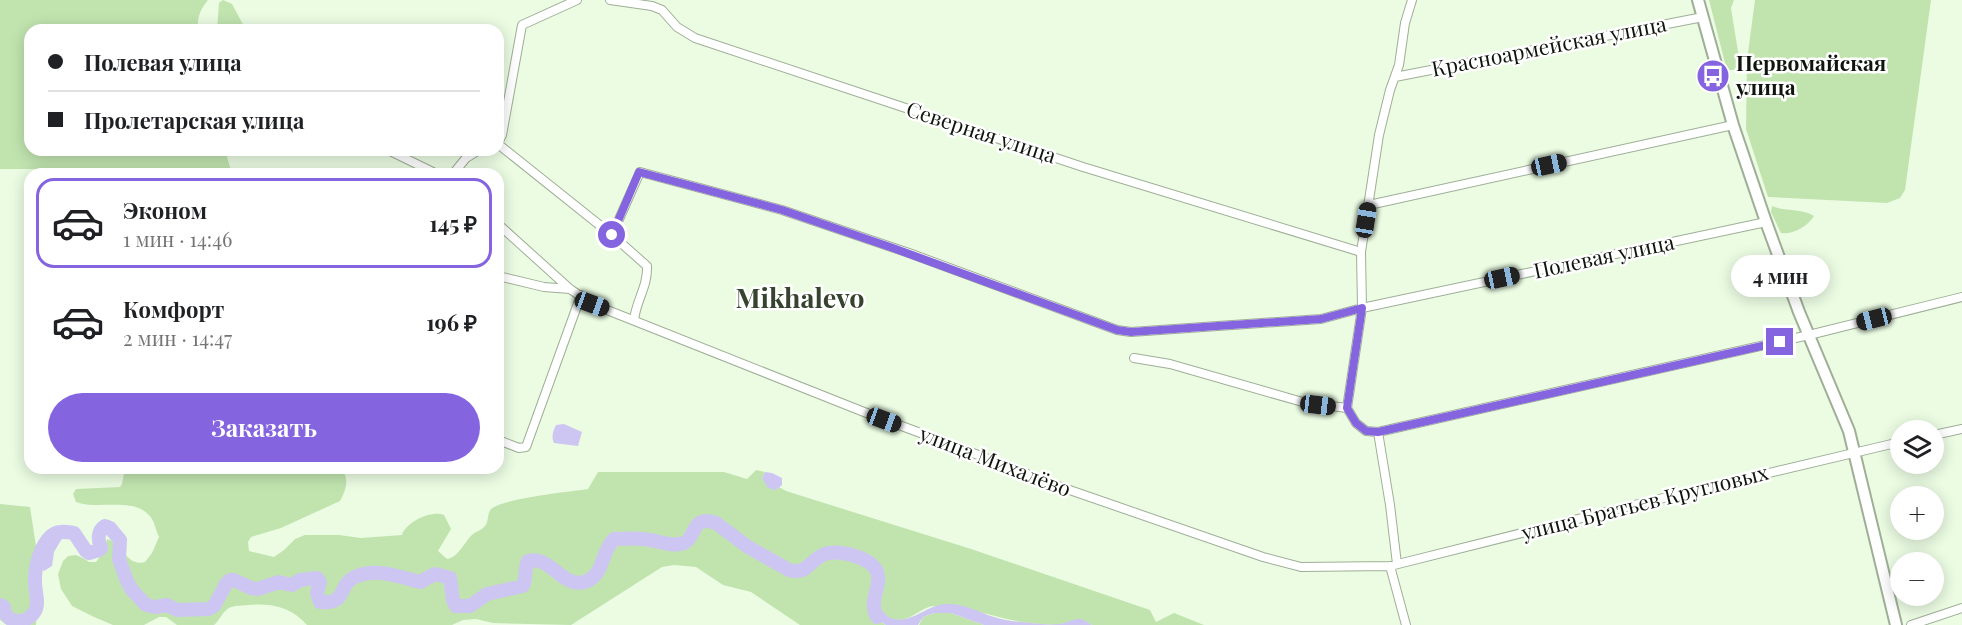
<!DOCTYPE html>
<html lang="ru">
<head>
<meta charset="utf-8">
<style>
	:root { --surface:#fff; --page:#f2f2f2; --text:#202124; --muted:#757577; --line:#e0e0e0; --accent:#8564df }
	body { margin:0; font-family:"Playfair Display",serif; background:var(--page); color:var(--text); height:100vh; display:flex; flex-direction:column; font-size:22px; white-space:nowrap }
	* { box-sizing:border-box; margin:0 }
	p { font-size:20px; color:var(--muted) }
	.icon { flex:none; width:33px; height:33px; fill:none; stroke:currentColor; stroke-width:2; stroke-linecap:round; stroke-linejoin:round }
	.map { position:relative; flex:1; overflow:hidden }
	.side { position:absolute; left:24px; top:168px; width:480px; height:306px; display:flex; flex-direction:column; background:var(--surface); border-radius:18px; box-shadow:0 3px 15px #0003 }
	.side>* { flex:none }
	.hud { position:absolute; left:24px; top:24px; width:480px; height:132px; border-radius:18px; box-shadow:0 3px 15px #0003; display:grid; align-content:center; height:132px; padding:0 24px; background:var(--surface) }
	.controls { position:absolute; left:1890px; top:420px; display:grid; gap:12px }
	.controls a { display:grid; place-items:center; width:54px; height:54px; border-radius:50%; background:var(--surface); box-shadow:0 3px 15px #0003; font-size:30px }
	.end { position:absolute; width:27px; height:27px; margin:-14px; border:8px solid #8564df; background:#fff; box-shadow:0 0 0 3px #fff }
	.from { border-radius:50% }
	.bubble { position:absolute; height:42px; border-radius:21px; background:var(--surface); box-shadow:0 3px 15px #0003; font-size:20px; font-weight:700; line-height:42px; text-align:center }
	.car { position:absolute; width:18px; height:36px; margin:-18px -9px; border-radius:8px; box-shadow:0 0 4px 2px #0007; background:linear-gradient(#222 24%,#8ab4d8 0 40%,#222 0 76%,#8ab4d8 0 86%,#222 0) }
	.hud b { display:flex; align-items:center; gap:21px; height:57px; font-size:22px }
	.hud b+b { border-top:2px solid var(--line) }
	.hud i { width:15px; height:15px; background:var(--text) }
	ul { padding:10px 0 0; list-style:none }
	li { display:flex; align-items:center; gap:18px; height:90px; margin:0 12px 9px; padding:0 12px; border:3px solid transparent; border-radius:18px }
	li div { flex:1 }
	li b { display:block; font-size:22px }
	li em { font-style:normal; font-weight:700 }
	li.on { border-color:var(--accent) }
	li>.icon { width:54px; height:54px; stroke-width:1.5 }
	.cta { display:flex; gap:12px; margin-top:auto; padding:12px 24px }
	.cta a { flex:1; height:69px; border-radius:36px; background:var(--accent); color:#fff; font-size:24px; font-weight:700; line-height:69px; text-align:center }
	.map>svg:first-child { display:block }
</style>
</head>
<body>
<div class="map">
<svg width="1962" height="625" viewBox="0 0 1962 625">
	<rect width="100%" height="100%" fill="#ebfce3"/>
	<!-- green -->
	<path fill="#c1e4af" d="M 0,0 L 208,0 C 200,10 197,17 198,30 L 30,30 L 30,150 L 225,150 L 232,174 L 146,174 L 141,171 L 120,172 L 79,169 L 0,169 Z
		M 223,0 L 232,4 L 246,30 L 217,30 L 219,3 Z
		M 1709,0 L 1734,0 L 1731,8 L 1740,64 L 1736,70 L 1729,70 L 1725,63 Z
		M 1755,0 L 1931,0 L 1905,190 L 1900,198 L 1887,203 L 1768,197 L 1746,129 L 1747,60 Z
		M 1772,206 C 1785,212 1801,208 1814,216 C 1808,226 1793,235 1781,233 L 1771,212 Z
		M 125,468 L 341,468 C 350,479 346,490 340,501 L 281,528 L 251,537 L 248,542 L 249,551 L 274,557 L 284,550 L 295,539 L 305,535 L 339,535 L 361,538 L 402,535 C 406,522 431,510 444,515 L 451,529 L 438,551 L 447,559 C 459,557 464,542 473,534 C 477,531 482,530 485,526 C 489,521 487,514 491,509 C 505,498 568,492 588,489 L 598,472 L 724,472 L 747,479 L 756,470 L 765,472 L 762,478 L 776,490 L 779,487 L 786,491 L 971,549 L 1150,610 L 1156,622 L 1174,613 L 1204,625 L 1092,625 C 1082,617 1069,624 1057,625 C 1051,625 1045,624 1039,624 C 1003,622 971,605 935,606 C 920,606 910,624 893,619 C 885,617 881,610 877,603 L 874,618 L 886,625 L 800,625 L 751,592 L 723,585 L 696,567 L 674,565 L 662,567 L 571,625 L 493,623 L 476,619 L 463,620 L 452,625 L 307,625 C 291,607 272,603 248,605 C 242,606 235,605 229,608 C 222,612 220,620 214,625 L 177,625 L 166,617 L 159,617 L 144,625 L 113,625 L 94,617 L 72,606 L 61,589 L 58,574 L 63,561 L 68,556 L 76,555 L 85,559 L 89,562 L 96,562 L 104,551 L 107,539 C 124,544 126,567 145,562 L 152,553 L 159,537 C 156,531 155,524 152,519 C 137,495 98,511 76,502 L 73,494 L 76,489 L 120,487 L 122,484 Z
		M 0,504 L 30,507 L 40,572 L 36,625 L 10,625 L 0,620 Z
		M 934,613 L 951,613 L 984,625 L 919,625 L 923,617 Z"/>
	<!-- water -->
	<path fill="#cdc6f3" d="M 564,424 L 582,432 L 578,446 L 554,443 C 551,437 553,431 556,425 Z
		M 765,472 L 772,473 L 782,478 L 782,485 L 776,490 L 768,488 L 762,478 Z
		M 53,529 L 66,532 L 54,552 L 52,566 L 44,571 L 35,564 C 37,551 38,534 53,529 Z
		M 874,601 C 881,607 884,617 894,619 C 912,623 927,605 946,604 C 964,603 978,612 994,617 C 1006,621 1019,622 1031,623 C 1040,624 1050,625 1059,624 C 1074,622 1076,613 1092,625 L 984,625 L 951,613 L 934,613 L 923,617 L 918,625 L 886,625 L 869,614 L 868,607 Z"/>
	<g fill="none" stroke-linecap="round" stroke-linejoin="round">
		<!-- river -->
		<path stroke="#cdc6f3" stroke-width="14" d="M 0,605 L 4,607 C 5,625 27,625 35,611 C 40,602 34,589 35,579 C 35,565 41,545 51,536 C 57,530 67,532 74,533 L 86,551 L 89,553 L 99,550 L 101,548 C 98,541 97,531 105,526 L 110,528 L 120,540 L 119,559 L 127,581 L 132,590 L 146,605 L 156,607 L 167,605 L 177,610 L 208,609 L 214,606 L 226,584 L 230,580 L 234,580 L 251,588 L 258,589 L 279,582 L 292,585 L 300,580 L 317,578 L 320,582 L 317,593 L 320,602 C 348,605 337,585 355,577 C 375,567 400,577 420,582 L 435,574 L 450,578 L 453,600 L 456,606 L 470,606 L 487,594 L 523,586 C 527,577 524,569 528,561 C 552,555 563,591 587,581 C 604,574 601,552 614,539 C 623,539 633,538 642,539 C 655,539 672,548 684,543 C 697,537 691,514 716,523 L 748,547 L 789,570 C 806,575 809,562 821,556 C 831,550 848,553 858,557 C 898,572 864,595 877,617"/>
		<!-- minor casing -->
		<g stroke="#9faf97" stroke-width="10">
			<path id="minor" d="M 610,0 L 652,6 L 662,10 L 677,27 L 695,38 L 1083,167 L 1361,252
				M 1395,77 L 1703,17
				M 498,143 L 502,135 L 522,25 L 577,0
				M 498,144 L 612,235 L 647,266 C 648,286 636,301 634,320
				M 388,150 L 437,174
				M 453,174 L 466,158 L 479,150
				M 1369,205 L 1733,125
				M 498,224 L 570,289 L 592,304 L 864,412 L 942,441 L 1061,487 L 1263,557 L 1301,567 L 1390,566 L 1630,506 L 1900,442
				M 612,235 L 640,172 L 782,210 L 909,253 L 1117,330 L 1131,332 L 1321,319 L 1362,308 L 1766,222
				M 498,276 L 544,287 L 570,289
				M 1134,358 L 1170,364 L 1306,403 L 1347,408
				M 1378,432 L 1809,335 L 1962,297
				M 1934,435 L 1962,429
				M 498,440 L 519,448 L 526,447 L 581,295
				M 1397,564 L 1390,505 L 1378,432 L 1366,431 L 1356,423 L 1347,408 L 1362,308 L 1361,252 L 1379,135 L 1390,90 L 1399,65 L 1405,23 L 1412,0
				M 1390,566 L 1406,625
				M 1911,625 L 1962,608"/>
		</g>
		<!-- major casing -->
		<g stroke="#9faf97" stroke-width="14">
			<path id="major" d="M 1698,0 L 1733,125 L 1766,222 L 1799,312 L 1849,431 L 1896,625"/>
		</g>
		<!-- minor -->
		<use href="#minor" stroke="#fff" stroke-width="8"/>
		<!-- major -->
		<use href="#major" stroke="#fff" stroke-width="10"/>
	</g>
	<g fill="none" stroke-linecap="round" stroke-linejoin="round">
		<!-- route -->
		<path stroke="#8564df" stroke-width="8" d="M 612,235 L 639,172 L 782,210 L 893,248 L 1117,330 L 1131,332 L 1321,319 L 1362,308 L 1347,408 L 1356,423 L 1366,431 L 1378,432 L 1780,342"/>
	</g>
	<!-- icons -->
	<defs>
		<g id="bus-disc" transform="scale(1.725)"><circle r="9.5" fill="#8564df" stroke="#fff"/><path d="M-5-6H5V4H4V6H2V4H-2V6H-4V4H-5ZM-3.5-4V0h7V-4ZM-3.5 1.2v1.5H-2V1.2ZM2 1.2v1.5H3.5V1.2Z" fill="#fff"/></g>
	</defs>
	<g fill-rule="evenodd">
		<use href="#bus-disc" x="1713" y="76"/>
	</g>
	<g text-anchor="middle" stroke-width="5" stroke-linejoin="round" paint-order="stroke">
		<!-- street labels -->
		<g font-size="21" fill="#0f150c" stroke="#fff">
			<text transform="translate(1549 47) rotate(-11)" y="7">Красноармейская улица</text>
			<text transform="translate(981 133) rotate(18)" y="7">Северная улица</text>
			<text transform="translate(1604 257) rotate(-12)" y="7">Полевая улица</text>
			<text transform="translate(995 462) rotate(21)" y="7">улица Михалёво</text>
			<text transform="translate(1645 503) rotate(-14)" y="7">улица Братьев Кругловых</text>
		</g>
		<!-- poi labels -->
		<g font-size="21" font-weight="bold" fill="#0f150c" stroke="#fff" text-anchor="start">
			<text x="1736" y="71">Первомайская<tspan x="1736" dy="24">улица</tspan></text>
		</g>
		<!-- district labels -->
		<g font-size="27" font-weight="bold" fill="#36432f" stroke="#fff">
			<text x="800" y="308">Mikhalevo</text>
		</g>
	</g>
</svg>
<div class="controls">
<a><svg class="icon" aria-label="layers" viewBox="0 0 24 24"><path d="M12 4l9 5-9 5-9-5zM3 14l9 5 9-5"/></svg></a>
<a>+</a>
<a>−</a>
</div>
<i class="end from" style="left:612px;top:235px"></i>
<i class="end" style="left:1780px;top:342px"></i>
<div class="bubble" style="left:1731px;top:255px;width:99px">4 мин</div>
<i class="car" style="left:1549px;top:165px;rotate:78deg"></i>
<i class="car" style="left:1366px;top:220px;rotate:9deg"></i>
<i class="car" style="left:1502px;top:278px;rotate:78deg"></i>
<i class="car" style="left:592px;top:304px;rotate:110deg"></i>
<i class="car" style="left:1874px;top:319px;rotate:256deg"></i>
<i class="car" style="left:1318px;top:405px;rotate:97deg"></i>
<i class="car" style="left:884px;top:420px;rotate:110deg"></i>
<div class="hud">
<b><i class="from"></i>Полевая улица</b>
<b><i></i>Пролетарская улица</b>
</div>
<section class="side">
<ul>
<li class="on"><svg class="icon" aria-label="car" viewBox="0 0 24 24"><path d="M5 17H2v-5l4-1 3-4h7l3 4 3 1v5h-3M9 17h6M6 11h13"/><circle cx="7" cy="17" r="2"/><circle cx="17" cy="17" r="2"/></svg><div><b>Эконом</b><p>1 мин · 14:46</p></div><em>145 ₽</em></li>
<li><svg class="icon" aria-label="car" viewBox="0 0 24 24"><path d="M5 17H2v-5l4-1 3-4h7l3 4 3 1v5h-3M9 17h6M6 11h13"/><circle cx="7" cy="17" r="2"/><circle cx="17" cy="17" r="2"/></svg><div><b>Комфорт</b><p>2 мин · 14:47</p></div><em>196 ₽</em></li>
</ul>
<div class="cta"><a>Заказать</a></div>
</section>
</div>
</body>
</html>
